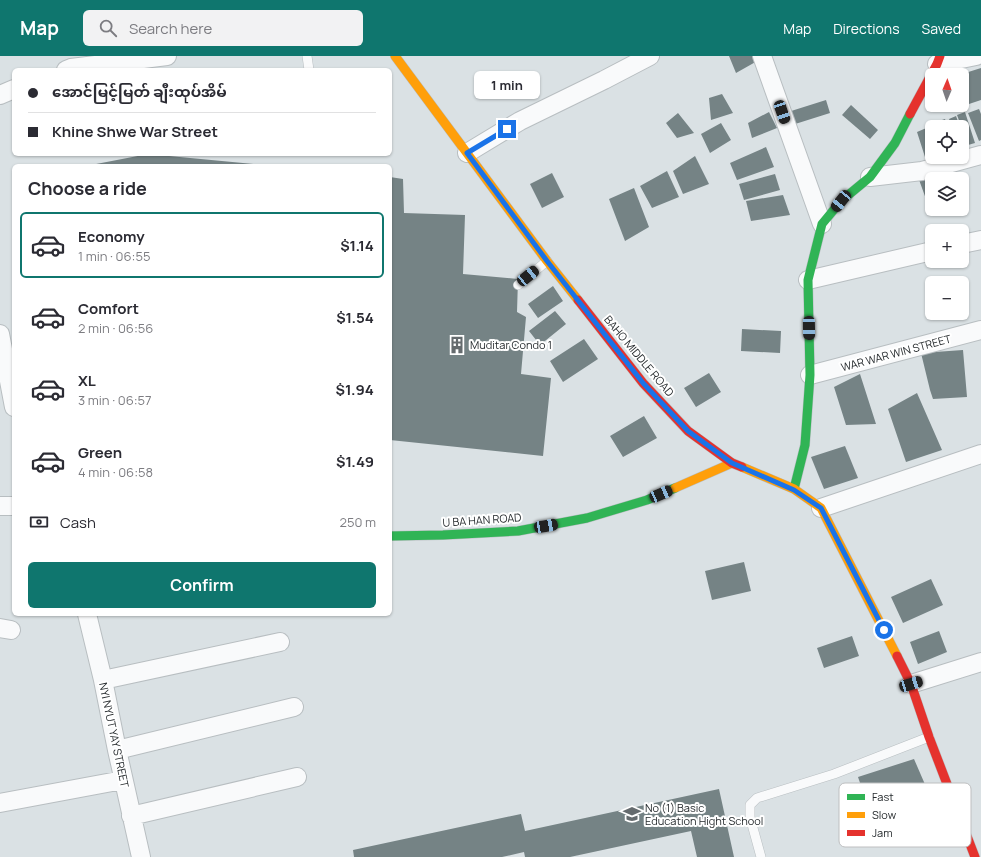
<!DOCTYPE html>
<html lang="en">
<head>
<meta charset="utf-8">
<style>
	:root { --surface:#fff; --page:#f2f2f3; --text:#2b2b33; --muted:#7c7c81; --line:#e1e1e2; --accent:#0f766e }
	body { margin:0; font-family:Manrope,"Noto Sans Myanmar",sans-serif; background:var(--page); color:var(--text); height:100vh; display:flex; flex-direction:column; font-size:15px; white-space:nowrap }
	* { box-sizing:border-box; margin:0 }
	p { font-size:13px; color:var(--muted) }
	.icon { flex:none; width:22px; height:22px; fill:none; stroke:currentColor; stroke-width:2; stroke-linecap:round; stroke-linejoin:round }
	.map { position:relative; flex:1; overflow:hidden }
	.sheet { position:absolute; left:12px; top:108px; width:380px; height:452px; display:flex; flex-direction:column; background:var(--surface); border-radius:6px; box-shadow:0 1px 3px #0004 }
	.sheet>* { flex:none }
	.hud { position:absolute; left:12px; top:12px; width:380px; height:88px; border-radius:6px; box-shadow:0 1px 3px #0004; display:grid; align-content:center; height:88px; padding:0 16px; background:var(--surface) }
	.needle { width:26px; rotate:2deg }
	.fabs { position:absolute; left:925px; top:12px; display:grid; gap:8px }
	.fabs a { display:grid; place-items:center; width:44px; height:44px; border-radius:6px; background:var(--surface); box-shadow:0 1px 3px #0004; font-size:20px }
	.end { position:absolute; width:18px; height:18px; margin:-9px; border:5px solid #1a73e8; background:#fff; box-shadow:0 0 0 2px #fff }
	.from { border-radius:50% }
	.bubble { position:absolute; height:28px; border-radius:6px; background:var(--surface); box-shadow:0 1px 3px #0004; font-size:13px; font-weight:700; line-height:28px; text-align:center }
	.car { position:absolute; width:12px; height:24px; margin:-12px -6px; border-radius:5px; box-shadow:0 0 3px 1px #0007; background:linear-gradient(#222 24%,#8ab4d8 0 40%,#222 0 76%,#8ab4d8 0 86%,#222 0) }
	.hud b { display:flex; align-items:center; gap:14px; height:38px; font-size:15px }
	.hud b+b { border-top:1px solid var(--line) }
	.hud i { width:10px; height:10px; background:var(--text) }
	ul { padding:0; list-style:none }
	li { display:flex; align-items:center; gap:12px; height:66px; margin:0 8px 6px; padding:0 8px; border:2px solid transparent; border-radius:6px }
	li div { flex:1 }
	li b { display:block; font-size:15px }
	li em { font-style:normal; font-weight:700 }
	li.on { border-color:var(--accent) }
	li>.icon { width:36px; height:36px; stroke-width:1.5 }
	h2 { padding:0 16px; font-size:18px; line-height:48px }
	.pay { display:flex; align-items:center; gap:10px; height:44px; padding:0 16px; font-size:15px }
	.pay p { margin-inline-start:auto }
	.button { display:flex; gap:8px; margin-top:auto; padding:8px 16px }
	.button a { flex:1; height:46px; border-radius:6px; background:var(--accent); color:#fff; font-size:16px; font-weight:700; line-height:46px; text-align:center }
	header { display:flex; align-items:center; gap:24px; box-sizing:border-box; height:56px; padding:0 20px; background:var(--accent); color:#fff }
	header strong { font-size:19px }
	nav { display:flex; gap:22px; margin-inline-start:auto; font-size:14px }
	.search { width:280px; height:36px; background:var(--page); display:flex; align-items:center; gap:10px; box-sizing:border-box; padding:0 14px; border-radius:6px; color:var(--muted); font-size:15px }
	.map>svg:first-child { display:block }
</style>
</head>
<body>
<header>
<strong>Map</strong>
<div class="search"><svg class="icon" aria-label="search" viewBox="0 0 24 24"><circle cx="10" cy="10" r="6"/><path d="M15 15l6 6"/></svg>Search here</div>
<nav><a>Map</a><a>Directions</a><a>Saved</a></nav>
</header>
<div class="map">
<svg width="981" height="801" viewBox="0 0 981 801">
	<rect width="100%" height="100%" fill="#dae1e4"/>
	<!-- building -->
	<path fill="#758385" d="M 729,0 L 757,0 L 759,4 L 736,17 Z
		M 981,12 L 981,44 L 969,48 L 962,24 L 962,18 Z
		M 722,38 L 733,57 L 711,64 L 709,42 Z
		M 962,43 L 965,49 L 947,56 L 944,49 L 962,49 Z
		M 826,44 L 830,57 L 792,69 L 788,56 Z
		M 851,49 L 878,74 L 870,83 L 842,59 Z
		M 979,53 L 981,58 L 981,84 L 979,85 L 968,57 Z
		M 769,56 L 777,72 L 752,82 L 748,67 Z
		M 965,56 L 975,87 L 968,89 L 957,59 Z
		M 678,57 L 694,77 L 677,82 L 666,67 Z
		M 956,60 L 960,71 L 952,71 L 949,63 Z
		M 945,63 L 948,71 L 935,71 L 933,67 Z
		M 721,67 L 731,84 L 710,97 L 701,78 Z
		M 931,70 L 932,99 L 925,101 L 917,76 Z
		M 766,91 L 774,111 L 737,124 L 730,107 Z
		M 148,98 L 263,109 L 263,110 L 91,110 L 91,109 Z
		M 695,100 L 709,128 L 683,138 L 673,115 Z
		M 667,115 L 679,141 L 652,152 L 640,130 Z
		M 552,117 L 564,141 L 542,152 L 530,128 Z
		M 934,117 L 936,123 L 932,123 L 932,153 L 930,154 L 918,121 Z
		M 775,118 L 780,134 L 744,144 L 739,128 Z
		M 390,121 L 403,123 L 404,157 L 465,159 L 463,218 L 518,223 L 517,256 L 526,261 L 521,318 L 551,322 L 543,400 L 390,384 Z
		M 634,132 L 649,171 L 625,185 L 609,143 Z
		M 783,139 L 790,159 L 751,165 L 746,145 Z
		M 553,230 L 563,245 L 538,262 L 528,248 Z
		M 555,255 L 566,268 L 540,289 L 529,275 Z
		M 742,273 L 781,275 L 780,297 L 741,295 Z
		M 584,283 L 598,303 L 563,326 L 550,305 Z
		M 963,294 L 967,341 L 933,343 L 930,334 L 921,297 Z
		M 709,317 L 721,336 L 696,351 L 684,332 Z
		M 860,318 L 876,368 L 846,369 L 834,331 Z
		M 917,337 L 942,394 L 906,406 L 888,353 Z
		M 644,360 L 657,382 L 623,401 L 610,380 Z
		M 845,390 L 858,422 L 824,433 L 811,401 Z
		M 744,506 L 751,535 L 712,544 L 705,515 Z
		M 931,523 L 943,549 L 903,567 L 891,541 Z
		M 939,575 L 947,596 L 918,608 L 910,586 Z
		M 852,580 L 859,600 L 824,612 L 817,592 Z
		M 914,703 L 927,733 L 869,753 L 858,721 Z
		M 719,733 L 734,801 L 697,801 L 691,775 L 570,801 L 525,801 L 524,796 L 502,801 L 354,801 L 353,794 L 521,758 L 525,775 Z"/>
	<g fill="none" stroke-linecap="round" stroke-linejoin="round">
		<!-- lane casing -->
		<g stroke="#b8bec1" stroke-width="10">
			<path id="lane" d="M 307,0 L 309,14
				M 518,229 L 547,205
				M 761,801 L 750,761 L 750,749 L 757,742 L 834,718 L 929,681"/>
		</g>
		<!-- street casing -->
		<g stroke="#b8bec1" stroke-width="20">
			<path id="street" d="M 762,0 L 822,168
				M 937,8 L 976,0
				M 66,14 L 71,12 L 167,0
				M 0,39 L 14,33
				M 467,97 L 520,65 L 604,24 L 650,0
				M 870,121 L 922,115 L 981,99
				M 962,188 L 981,184
				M 808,224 L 932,195
				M 0,278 L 14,351
				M 810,319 L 981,274
				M 0,450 L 14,450
				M 821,452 L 981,398
				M 87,558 L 103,624 L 117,694 L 141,801
				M 0,572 L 11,574
				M 103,624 L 280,586
				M 911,628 L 981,606
				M 117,694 L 294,651
				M 0,747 L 123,724
				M 131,760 L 297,721"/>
		</g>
		<!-- fast casing -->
		<g stroke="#b8bec1" stroke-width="10">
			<path id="fast" d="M 794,433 L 805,389 L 810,319 L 808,224 L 822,168 L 841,145 L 870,121 L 895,87 L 910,58
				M 390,480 L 443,479 L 518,475 L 587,462 L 647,444 L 675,432"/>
		</g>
		<!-- slow casing -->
		<g stroke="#b8bec1" stroke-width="10">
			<path id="slow" d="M 395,0 L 547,205 L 578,244
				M 742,411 L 794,433 L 821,452 L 897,600
				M 675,432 L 732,407"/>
		</g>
		<!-- jam casing -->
		<g stroke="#b8bec1" stroke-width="10">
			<path id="jam" d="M 910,58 L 937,8 L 940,0
				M 578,244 L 643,327 L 688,375 L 732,407 L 742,411
				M 897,600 L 911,628 L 929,681 L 975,801"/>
		</g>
		<!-- lane -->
		<use href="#lane" stroke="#f9fafb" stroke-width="9"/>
		<!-- street -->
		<use href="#street" stroke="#f9fafb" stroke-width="18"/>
		<!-- fast -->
		<use href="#fast" stroke="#30b455" stroke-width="9"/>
		<!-- slow -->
		<use href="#slow" stroke="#ff9f0a" stroke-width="9"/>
		<!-- jam -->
		<use href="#jam" stroke="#e5322d" stroke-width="9"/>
	</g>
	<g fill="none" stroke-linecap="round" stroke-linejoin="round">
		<!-- route -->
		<path stroke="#1a73e8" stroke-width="5" d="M 507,73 L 467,97 L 547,205 L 643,327 L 688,375 L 732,407 L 794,434 L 821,452 L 884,574"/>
	</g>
	<!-- icons -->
	<defs>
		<g id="building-bare" transform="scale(1.38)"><path d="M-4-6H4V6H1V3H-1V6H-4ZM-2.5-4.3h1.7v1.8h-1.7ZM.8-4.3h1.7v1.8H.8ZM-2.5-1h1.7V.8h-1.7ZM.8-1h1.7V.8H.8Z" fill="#656b6e" stroke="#fff" stroke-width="2.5" paint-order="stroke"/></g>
		<g id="school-bare" transform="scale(1.38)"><path d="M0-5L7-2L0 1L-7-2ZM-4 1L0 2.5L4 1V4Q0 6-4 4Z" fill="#656b6e" stroke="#fff" stroke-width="2.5" paint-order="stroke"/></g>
	</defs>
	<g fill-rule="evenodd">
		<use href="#building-bare" x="457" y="289"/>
		<use href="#school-bare" x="632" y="758"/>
	</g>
	<g text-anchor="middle" stroke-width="4" stroke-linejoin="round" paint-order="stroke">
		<!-- poi labels -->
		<g font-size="11" fill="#262b2e" stroke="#fff" text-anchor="start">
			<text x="470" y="293">Muditar Condo 1</text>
			<text x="645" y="756">No (1) Basic<tspan x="645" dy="13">Education Hight School</tspan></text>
		</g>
		<!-- street labels -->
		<g font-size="11" fill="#262b2e" stroke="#fff">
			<text transform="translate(896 297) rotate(-15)" y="4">WAR WAR WIN STREET</text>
			<text transform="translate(639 300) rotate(50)" y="4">BAHO MIDDLE ROAD</text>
			<text transform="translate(482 464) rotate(-4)" y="4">U BA HAN ROAD</text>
			<text transform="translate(114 679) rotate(78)" y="4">NYI NYUT YAY STREET</text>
		</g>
	</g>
	<!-- legend -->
	<rect x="839" y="727" width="132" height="64" rx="6" fill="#fff" stroke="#bebfc0" stroke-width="1"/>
	<rect x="847" y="738" width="18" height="6" fill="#30b455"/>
	<rect x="847" y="756" width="18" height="6" fill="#ff9f0a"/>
	<rect x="847" y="774" width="18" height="6" fill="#e5322d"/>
	<g font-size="11" fill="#262b2e">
		<text x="872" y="745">Fast</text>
		<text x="872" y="763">Slow</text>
		<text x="872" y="781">Jam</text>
	</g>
</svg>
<div class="fabs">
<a><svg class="needle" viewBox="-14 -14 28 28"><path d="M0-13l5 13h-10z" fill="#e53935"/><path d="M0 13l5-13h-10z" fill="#7c7c81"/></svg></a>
<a><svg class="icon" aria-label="locate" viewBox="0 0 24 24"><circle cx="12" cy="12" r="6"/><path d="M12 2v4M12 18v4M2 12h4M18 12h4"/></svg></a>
<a><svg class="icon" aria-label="layers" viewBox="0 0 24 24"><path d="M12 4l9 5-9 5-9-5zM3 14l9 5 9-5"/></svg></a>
<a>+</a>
<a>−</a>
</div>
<i class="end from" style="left:884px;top:574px"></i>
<i class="end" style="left:507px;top:73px"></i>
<div class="bubble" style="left:474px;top:15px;width:66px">1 min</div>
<i class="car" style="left:782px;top:56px;rotate:161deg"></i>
<i class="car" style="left:841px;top:145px;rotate:219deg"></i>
<i class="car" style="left:528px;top:220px;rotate:51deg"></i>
<i class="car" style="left:809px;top:272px;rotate:179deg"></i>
<i class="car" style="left:661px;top:438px;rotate:67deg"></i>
<i class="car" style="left:546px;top:470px;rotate:80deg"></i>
<i class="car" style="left:911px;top:628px;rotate:73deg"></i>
<div class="hud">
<b><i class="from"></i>အောင်မြင့်မြတ် ချီးထုပ်အိမ်</b>
<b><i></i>Khine Shwe War Street</b>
</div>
<section class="sheet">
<h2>Choose a ride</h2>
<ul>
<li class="on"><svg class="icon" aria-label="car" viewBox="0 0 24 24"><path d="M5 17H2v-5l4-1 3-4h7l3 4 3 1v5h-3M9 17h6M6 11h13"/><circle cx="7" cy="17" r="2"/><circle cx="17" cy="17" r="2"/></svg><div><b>Economy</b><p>1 min · 06:55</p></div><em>$1.14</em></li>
<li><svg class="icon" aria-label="car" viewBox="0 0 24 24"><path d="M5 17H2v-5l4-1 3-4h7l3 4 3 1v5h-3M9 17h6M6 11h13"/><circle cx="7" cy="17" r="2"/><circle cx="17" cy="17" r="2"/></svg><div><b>Comfort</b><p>2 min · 06:56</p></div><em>$1.54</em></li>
<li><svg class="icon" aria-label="car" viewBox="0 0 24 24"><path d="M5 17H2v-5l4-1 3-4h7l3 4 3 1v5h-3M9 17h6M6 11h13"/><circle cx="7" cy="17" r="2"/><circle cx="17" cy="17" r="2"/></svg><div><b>XL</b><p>3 min · 06:57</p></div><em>$1.94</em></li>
<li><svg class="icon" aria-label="car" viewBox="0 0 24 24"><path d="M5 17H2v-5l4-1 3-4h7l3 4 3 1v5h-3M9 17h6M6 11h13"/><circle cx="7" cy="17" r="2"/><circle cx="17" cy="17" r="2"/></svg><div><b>Green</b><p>4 min · 06:58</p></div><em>$1.49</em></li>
</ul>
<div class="pay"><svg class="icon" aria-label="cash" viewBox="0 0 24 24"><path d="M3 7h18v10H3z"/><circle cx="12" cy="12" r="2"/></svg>Cash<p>250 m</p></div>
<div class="button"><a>Confirm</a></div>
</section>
</div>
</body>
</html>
